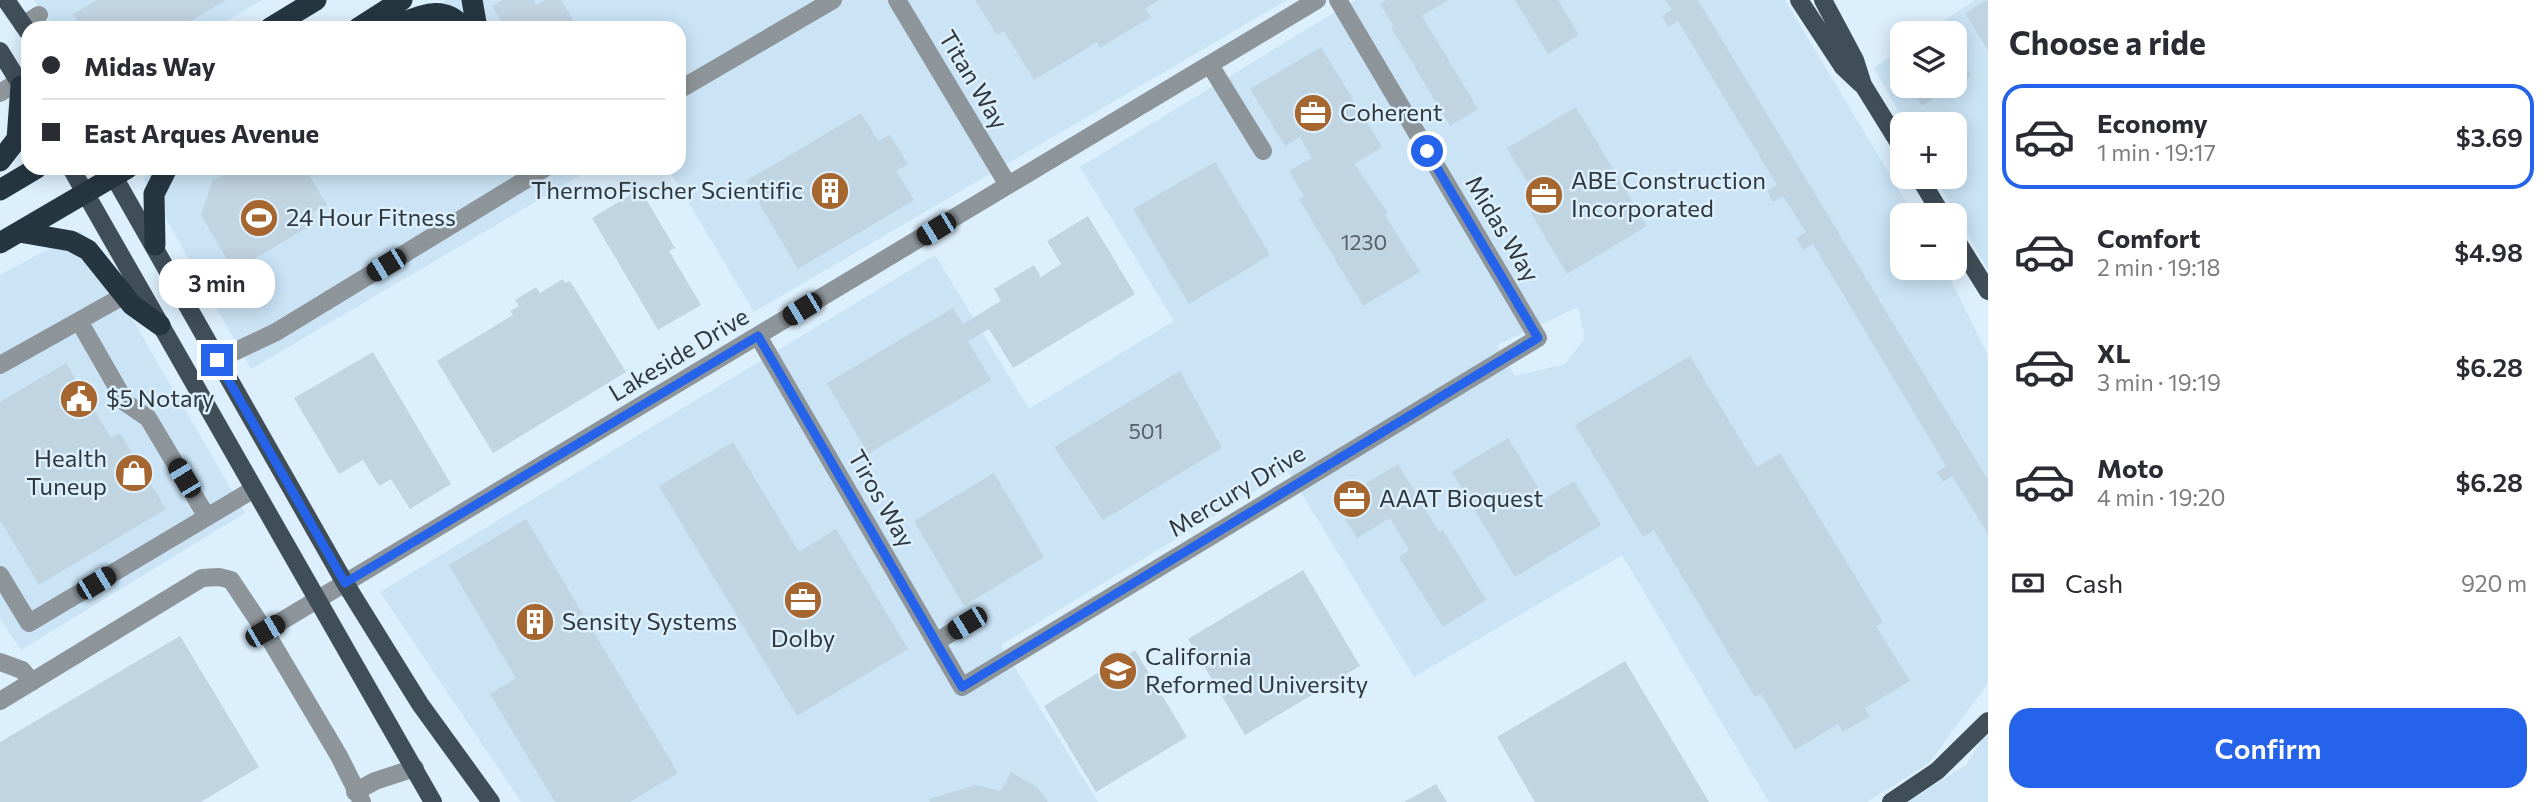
<!DOCTYPE html>
<html lang="en">
<head>
<meta charset="utf-8">
<style>
	:root { --surface:#fff; --page:#f2f2f3; --text:#2b2b33; --muted:#7c7c81; --line:#e1e1e2; --accent:#2563eb }
	body { margin:0; font-family:Commissioner,sans-serif; background:var(--page); color:var(--text); height:100vh; display:flex; flex-direction:column; font-size:26px; white-space:nowrap }
	* { box-sizing:border-box; margin:0 }
	p { font-size:23px; color:var(--muted) }
	.icon { flex:none; width:38px; height:38px; fill:none; stroke:currentColor; stroke-width:2; stroke-linecap:round; stroke-linejoin:round }
	.map { position:relative; flex:1; overflow:hidden }
	.panel { display:flex; flex-direction:column; background:var(--surface); width:560px }
	.panel>* { flex:none }
	.hud { position:absolute; left:21px; top:21px; width:665px; height:154px; border-radius:21px; box-shadow:0 4px 18px #0003; display:grid; align-content:center; height:154px; padding:0 21px; background:var(--surface) }
	.controls { position:absolute; left:1890px; top:21px; display:grid; gap:14px }
	.controls a { display:grid; place-items:center; width:77px; height:77px; border-radius:14px; background:var(--surface); box-shadow:0 4px 18px #0003; font-size:35px }
	.end { position:absolute; width:32px; height:32px; margin:-16px; border:9px solid #2563eb; background:#fff; box-shadow:0 0 0 4px #fff }
	.from { border-radius:50% }
	.bubble { position:absolute; height:49px; border-radius:21px; background:var(--surface); box-shadow:0 4px 18px #0003; font-size:23px; font-weight:600; line-height:49px; text-align:center }
	.car { position:absolute; width:21px; height:42px; margin:-21px -10px; border-radius:9px; box-shadow:0 0 5px 2px #0007; background:linear-gradient(#222 24%,#8ab4d8 0 40%,#222 0 76%,#8ab4d8 0 86%,#222 0) }
	.hud b { display:flex; align-items:center; gap:24px; height:66px; font-size:26px }
	.hud b+b { border-top:2px solid var(--line) }
	.hud i { width:18px; height:18px; background:var(--text) }
	ul { padding:0; list-style:none }
	li { display:flex; align-items:center; gap:21px; height:105px; margin:0 14px 10px; padding:0 7px; border:4px solid transparent; border-radius:21px }
	li div { flex:1 }
	li b { display:block; font-size:26px }
	li em { font-style:normal; font-weight:600 }
	li.current { border-color:var(--accent) }
	li>.icon { width:63px; height:63px; stroke-width:1.5 }
	h2 { padding:0 21px; font-size:32px; line-height:84px }
	.pay { display:flex; align-items:center; gap:18px; height:77px; padding:0 21px; font-size:26px }
	.pay p { margin-inline-start:auto }
	.cta { display:flex; gap:14px; margin-top:auto; padding:14px 21px }
	.cta a { flex:1; height:80px; border-radius:21px; background:var(--accent); color:#fff; font-size:28px; font-weight:600; line-height:80px; text-align:center }
	main { display:flex; flex:1; min-height:0 }
	.map>svg:first-child { display:block }
</style>
</head>
<body>
<main>
<div class="map">
<svg width="1988" height="802" viewBox="0 0 1988 802">
	<rect width="100%" height="100%" fill="#dceffd"/>
	<!-- built -->
	<path fill="#cae4f6" fill-rule="evenodd" d="M 34,0 L 262,0 L 215,28 L 55,28 Z
		M 447,0 L 1287,0 L 754,312 L 668,168 L 679,168 L 679,28 L 399,28 Z
		M 1355,0 L 1785,0 L 1914,215 L 1902,215 L 1902,268 L 1945,268 L 1988,356 L 1988,683 L 1929,763 L 1867,802 L 1769,802 L 1622,555 L 1414,677 L 1288,471 L 1001,645 L 1098,802 L 521,802 L 380,592 L 935,255 L 1029,409 L 1174,321 L 1080,167 ZM 1578,307 L 1585,338 L 1565,364 L 1515,376 L 1497,345 Z
		M 1975,0 L 1988,0 L 1988,270 L 1935,177 L 1955,177 L 1955,124 L 1906,124 L 1874,68 L 1902,49 L 1902,86 L 1955,86 L 1955,33 L 1926,33 Z
		M 159,168 L 593,168 L 251,369 L 143,178 Z
		M 81,231 L 245,513 L 21,650 L 0,619 L 0,275 Z
		M 1988,730 L 1988,802 L 1908,802 L 1966,765 Z"/>
	<!-- building -->
	<path fill="#c1d4e2" d="M 97,0 L 226,0 L 179,28 L 81,28 L 73,14 Z
		M 503,0 L 533,0 L 536,5 L 545,0 L 561,0 L 578,28 L 505,28 L 492,6 Z
		M 975,0 L 1159,0 L 1145,9 L 1151,17 L 1100,48 L 1097,42 L 1034,80 L 1004,31 L 997,35 Z
		M 1387,0 L 1448,0 L 1422,16 L 1478,109 L 1450,126 L 1391,27 L 1393,25 L 1380,4 Z
		M 1515,0 L 1558,0 L 1579,35 L 1548,54 Z
		M 1665,0 L 1698,0 L 1922,371 L 1988,480 L 1988,534 L 1952,476 L 1943,482 L 1937,472 L 1946,466 L 1813,244 L 1803,250 L 1796,238 L 1806,232 L 1783,196 L 1773,202 L 1767,191 L 1777,185 L 1678,21 L 1668,27 L 1662,16 L 1672,10 Z
		M 1987,0 L 1988,0 L 1988,51 L 1965,13 Z
		M 1321,47 L 1382,147 L 1354,164 L 1388,213 L 1385,215 L 1420,272 L 1363,306 L 1299,199 L 1304,196 L 1289,171 L 1312,158 L 1300,137 L 1285,146 L 1250,89 Z
		M 1955,48 L 1971,75 L 1955,85 Z
		M 1909,86 L 1954,86 L 1922,106 Z
		M 1576,107 L 1647,226 L 1567,274 L 1531,213 L 1542,207 L 1507,148 Z
		M 861,113 L 878,141 L 890,135 L 908,164 L 896,171 L 914,200 L 798,269 L 746,181 Z
		M 1215,162 L 1270,255 L 1189,304 L 1133,209 Z
		M 234,168 L 305,168 L 327,205 L 312,213 L 317,222 L 234,271 L 201,215 L 212,181 Z
		M 640,189 L 675,248 L 669,251 L 701,305 L 658,330 L 592,218 Z
		M 1088,216 L 1135,294 L 1013,368 L 989,329 L 968,341 L 991,380 L 868,454 L 827,383 L 953,308 L 963,324 L 1001,301 L 994,289 L 1034,265 L 1041,277 L 1061,264 L 1047,241 Z
		M 563,279 L 565,283 L 570,281 L 626,372 L 493,453 L 437,361 L 513,315 L 510,311 L 519,306 L 515,300 L 536,287 L 540,293 Z
		M 373,352 L 451,484 L 410,509 L 391,479 L 379,486 L 363,460 L 339,474 L 294,398 Z
		M 1690,356 L 1757,467 L 1780,453 L 1883,622 L 1876,626 L 1910,681 L 1865,708 L 1870,716 L 1843,732 L 1838,724 L 1795,750 L 1761,694 L 1755,697 L 1654,530 L 1643,537 L 1575,425 Z
		M 66,363 L 111,438 L 120,433 L 166,509 L 39,585 L 0,520 L 0,402 Z
		M 1180,371 L 1222,448 L 1103,520 L 1054,447 Z
		M 1508,438 L 1545,499 L 1574,481 L 1601,525 L 1515,577 L 1452,472 Z
		M 733,442 L 799,552 L 836,529 L 908,649 L 797,716 L 659,486 Z
		M 1398,464 L 1439,532 L 1443,530 L 1486,600 L 1443,627 L 1399,557 L 1409,550 L 1390,518 L 1357,538 L 1335,502 Z
		M 994,473 L 1044,557 L 964,606 L 914,521 Z
		M 526,519 L 678,773 L 630,802 L 555,802 L 490,694 L 516,678 L 449,565 Z
		M 1303,570 L 1360,666 L 1245,735 L 1188,639 Z
		M 180,636 L 259,767 L 201,802 L 0,802 L 0,742 Z
		M 1135,650 L 1187,737 L 1096,792 L 1044,706 Z
		M 1625,661 L 1709,802 L 1535,802 L 1497,737 Z
		M 1011,772 L 1038,788 L 1048,802 L 930,802 L 929,799 L 976,785 L 1001,791 Z
		M 1436,784 L 1447,802 L 1404,802 Z"/>
	<g fill="none" stroke-linecap="round" stroke-linejoin="round">
		<!-- minor -->
		<path stroke="#8d959a" stroke-width="18" d="M 897,0 L 1008,185
			M 23,25 L 39,15
			M 1210,65 L 1263,151
			M 679,90 L 833,0
			M 0,93 L 19,81
			M 79,321 L 126,403 L 148,418 L 207,517 L 254,489
			M 758,336 L 962,687 L 1538,338 L 1338,0
			M 217,360 L 276,332 L 545,168
			M 0,365 L 125,295
			M 0,575 L 29,623 L 207,517
			M 265,631 L 1317,0
			M 936,642 L 967,623
			M 0,662 L 22,670 L 32,682
			M 0,701 L 202,578 L 219,577 L 231,580 L 265,631 L 339,756 L 362,802
			M 355,792 L 375,781 L 415,768"/>
		<!-- major -->
		<path stroke="#404e58" stroke-width="18" d="M 6,0 L 28,32
			M 1799,0 L 1843,67 L 1861,84
			M 1823,0 L 1855,60 L 1863,85 L 1902,148
			M 0,51 L 27,95
			M 71,168 L 433,802
			M 109,168 L 345,583 L 420,704 L 491,802
			M 1919,177 L 1942,215
			M 1955,238 L 1988,291
			M 1891,802 L 1937,771 L 1988,721"/>
		<!-- highway -->
		<path stroke="#263641" stroke-width="21" d="M 472,0 L 477,28
			M 270,28 L 316,0
			M 358,28 L 402,0
			M 388,28 C 416,20 440,0 464,28
			M 0,161 L 17,139 L 21,86
			M 0,190 L 37,168
			M 19,232 L 71,241 L 88,250 L 132,305 L 160,325
			M 0,243 L 128,168
			M 155,245 L 154,194 L 167,168"/>
	</g>
	<g fill="none" stroke-linecap="round" stroke-linejoin="round">
		<!-- route -->
		<path stroke="#2563eb" stroke-width="9" d="M 217,360 L 345,583 L 758,336 L 962,687 L 1538,338 L 1427,151"/>
	</g>
	<!-- icons -->
	<defs>
		<g id="office-disc" transform="scale(2.0125)"><circle r="9.5" fill="#a6662f" stroke="#dceffd"/><path d="M-6-3h4V-5.5h4V-3h4V5H-6ZM-1-4.5V-3h2v-1.5ZM-6 0V1H6V0Z" fill="#fff"/></g>
		<g id="building-disc" transform="scale(2.0125)"><circle r="9.5" fill="#a6662f" stroke="#dceffd"/><path d="M-4-6H4V6H1V3H-1V6H-4ZM-2.5-4.3h1.7v1.8h-1.7ZM.8-4.3h1.7v1.8H.8ZM-2.5-1h1.7V.8h-1.7ZM.8-1h1.7V.8H.8Z" fill="#fff"/></g>
		<g id="stadium-disc" transform="scale(2.0125)"><circle r="9.5" fill="#a6662f" stroke="#dceffd"/><path d="M0-5a6.5 5 0 1 0 0 10a6.5 5 0 1 0 0-10ZM-3.5-1.8h7v3.6h-7Z" fill="#fff"/></g>
		<g id="civic-disc" transform="scale(2.0125)"><circle r="9.5" fill="#a6662f" stroke="#dceffd"/><path d="M-.6-6.5H3V-4.5H.6V-3L4-1V1h2V6H-6V1h2V-1L-.6-3ZM-1.2 2.5V6h2.4V2.5Z" fill="#fff"/></g>
		<g id="shop-disc" transform="scale(2.0125)"><circle r="9.5" fill="#a6662f" stroke="#dceffd"/><path d="M-5-2.5h2.3a2.7 3.5 0 0 1 5.4 0H5L5.5 6h-11ZM-1.5-2.5h3a1.5 2.3 0 0 0-3 0Z" fill="#fff"/></g>
		<g id="school-disc" transform="scale(2.0125)"><circle r="9.5" fill="#a6662f" stroke="#dceffd"/><path d="M0-5L7-2L0 1L-7-2ZM-4 1L0 2.5L4 1V4Q0 6-4 4Z" fill="#fff"/></g>
	</defs>
	<g fill-rule="evenodd">
		<use href="#office-disc" x="1313" y="113"/>
		<use href="#building-disc" x="830" y="191"/>
		<use href="#office-disc" x="1544" y="195"/>
		<use href="#stadium-disc" x="259" y="218"/>
		<use href="#civic-disc" x="79" y="399"/>
		<use href="#shop-disc" x="134" y="473"/>
		<use href="#office-disc" x="1352" y="499"/>
		<use href="#office-disc" x="803" y="600"/>
		<use href="#building-disc" x="535" y="622"/>
		<use href="#school-disc" x="1118" y="671"/>
	</g>
	<g text-anchor="middle" stroke-width="5" stroke-linejoin="round" paint-order="stroke">
		<!-- number labels -->
		<g font-size="21" fill="#545f66">
			<text x="1364" y="250">1230</text>
			<text x="1146" y="439">501</text>
		</g>
		<!-- street labels -->
		<g font-size="24" fill="#30383d" stroke="#dceffd">
			<text transform="translate(973 80) rotate(59)" y="8">Titan Way</text>
			<text transform="translate(1502 229) rotate(59)" y="8">Midas Way</text>
			<text transform="translate(679 355) rotate(-31)" y="8">Lakeside Drive</text>
			<text transform="translate(1237 491) rotate(-31)" y="8">Mercury Drive</text>
			<text transform="translate(881 499) rotate(60)" y="8">Tiros Way</text>
		</g>
		<!-- poi labels -->
		<g font-size="24" fill="#30383d" stroke="#dceffd" text-anchor="start">
			<text x="1340" y="121">Coherent</text>
			<text x="1571" y="189">ABE Construction<tspan x="1571" dy="28">Incorporated</tspan></text>
			<text x="803" y="199" text-anchor="end">ThermoFischer Scientific</text>
			<text x="286" y="226">24 Hour Fitness</text>
			<text x="106" y="407">$5 Notary</text>
			<text x="107" y="467" text-anchor="end">Health<tspan x="107" dy="28">Tuneup</tspan></text>
			<text x="1379" y="507">AAAT Bioquest</text>
			<text x="562" y="630">Sensity Systems</text>
			<text x="803" y="647" text-anchor="middle">Dolby</text>
			<text x="1145" y="665">California<tspan x="1145" dy="28">Reformed University</tspan></text>
		</g>
	</g>
</svg>
<div class="controls">
<a><svg class="icon" aria-label="layers" viewBox="0 0 24 24"><path d="M12 4l9 5-9 5-9-5zM3 14l9 5 9-5"/></svg></a>
<a>+</a>
<a>−</a>
</div>
<i class="end from" style="left:1427px;top:151px"></i>
<i class="end" style="left:217px;top:360px"></i>
<div class="bubble" style="left:159px;top:259px;width:116px">3 min</div>
<i class="car" style="left:936px;top:229px;rotate:239deg"></i>
<i class="car" style="left:386px;top:265px;rotate:239deg"></i>
<i class="car" style="left:802px;top:309px;rotate:239deg"></i>
<i class="car" style="left:184px;top:478px;rotate:329deg"></i>
<i class="car" style="left:96px;top:583px;rotate:59deg"></i>
<i class="car" style="left:967px;top:623px;rotate:239deg"></i>
<i class="car" style="left:265px;top:631px;rotate:60deg"></i>
<div class="hud">
<b><i class="from"></i>Midas Way</b>
<b><i></i>East Arques Avenue</b>
</div>
</div>
<section class="panel">
<h2>Choose a ride</h2>
<ul>
<li class="current"><svg class="icon" aria-label="car" viewBox="0 0 24 24"><path d="M5 17H2v-5l4-1 3-4h7l3 4 3 1v5h-3M9 17h6M6 11h13"/><circle cx="7" cy="17" r="2"/><circle cx="17" cy="17" r="2"/></svg><div><b>Economy</b><p>1 min · 19:17</p></div><em>$3.69</em></li>
<li><svg class="icon" aria-label="car" viewBox="0 0 24 24"><path d="M5 17H2v-5l4-1 3-4h7l3 4 3 1v5h-3M9 17h6M6 11h13"/><circle cx="7" cy="17" r="2"/><circle cx="17" cy="17" r="2"/></svg><div><b>Comfort</b><p>2 min · 19:18</p></div><em>$4.98</em></li>
<li><svg class="icon" aria-label="car" viewBox="0 0 24 24"><path d="M5 17H2v-5l4-1 3-4h7l3 4 3 1v5h-3M9 17h6M6 11h13"/><circle cx="7" cy="17" r="2"/><circle cx="17" cy="17" r="2"/></svg><div><b>XL</b><p>3 min · 19:19</p></div><em>$6.28</em></li>
<li><svg class="icon" aria-label="car" viewBox="0 0 24 24"><path d="M5 17H2v-5l4-1 3-4h7l3 4 3 1v5h-3M9 17h6M6 11h13"/><circle cx="7" cy="17" r="2"/><circle cx="17" cy="17" r="2"/></svg><div><b>Moto</b><p>4 min · 19:20</p></div><em>$6.28</em></li>
</ul>
<div class="pay"><svg class="icon" aria-label="cash" viewBox="0 0 24 24"><path d="M3 7h18v10H3z"/><circle cx="12" cy="12" r="2"/></svg>Cash<p>920 m</p></div>
<div class="cta"><a>Confirm</a></div>
</section>
</main>
</body>
</html>
